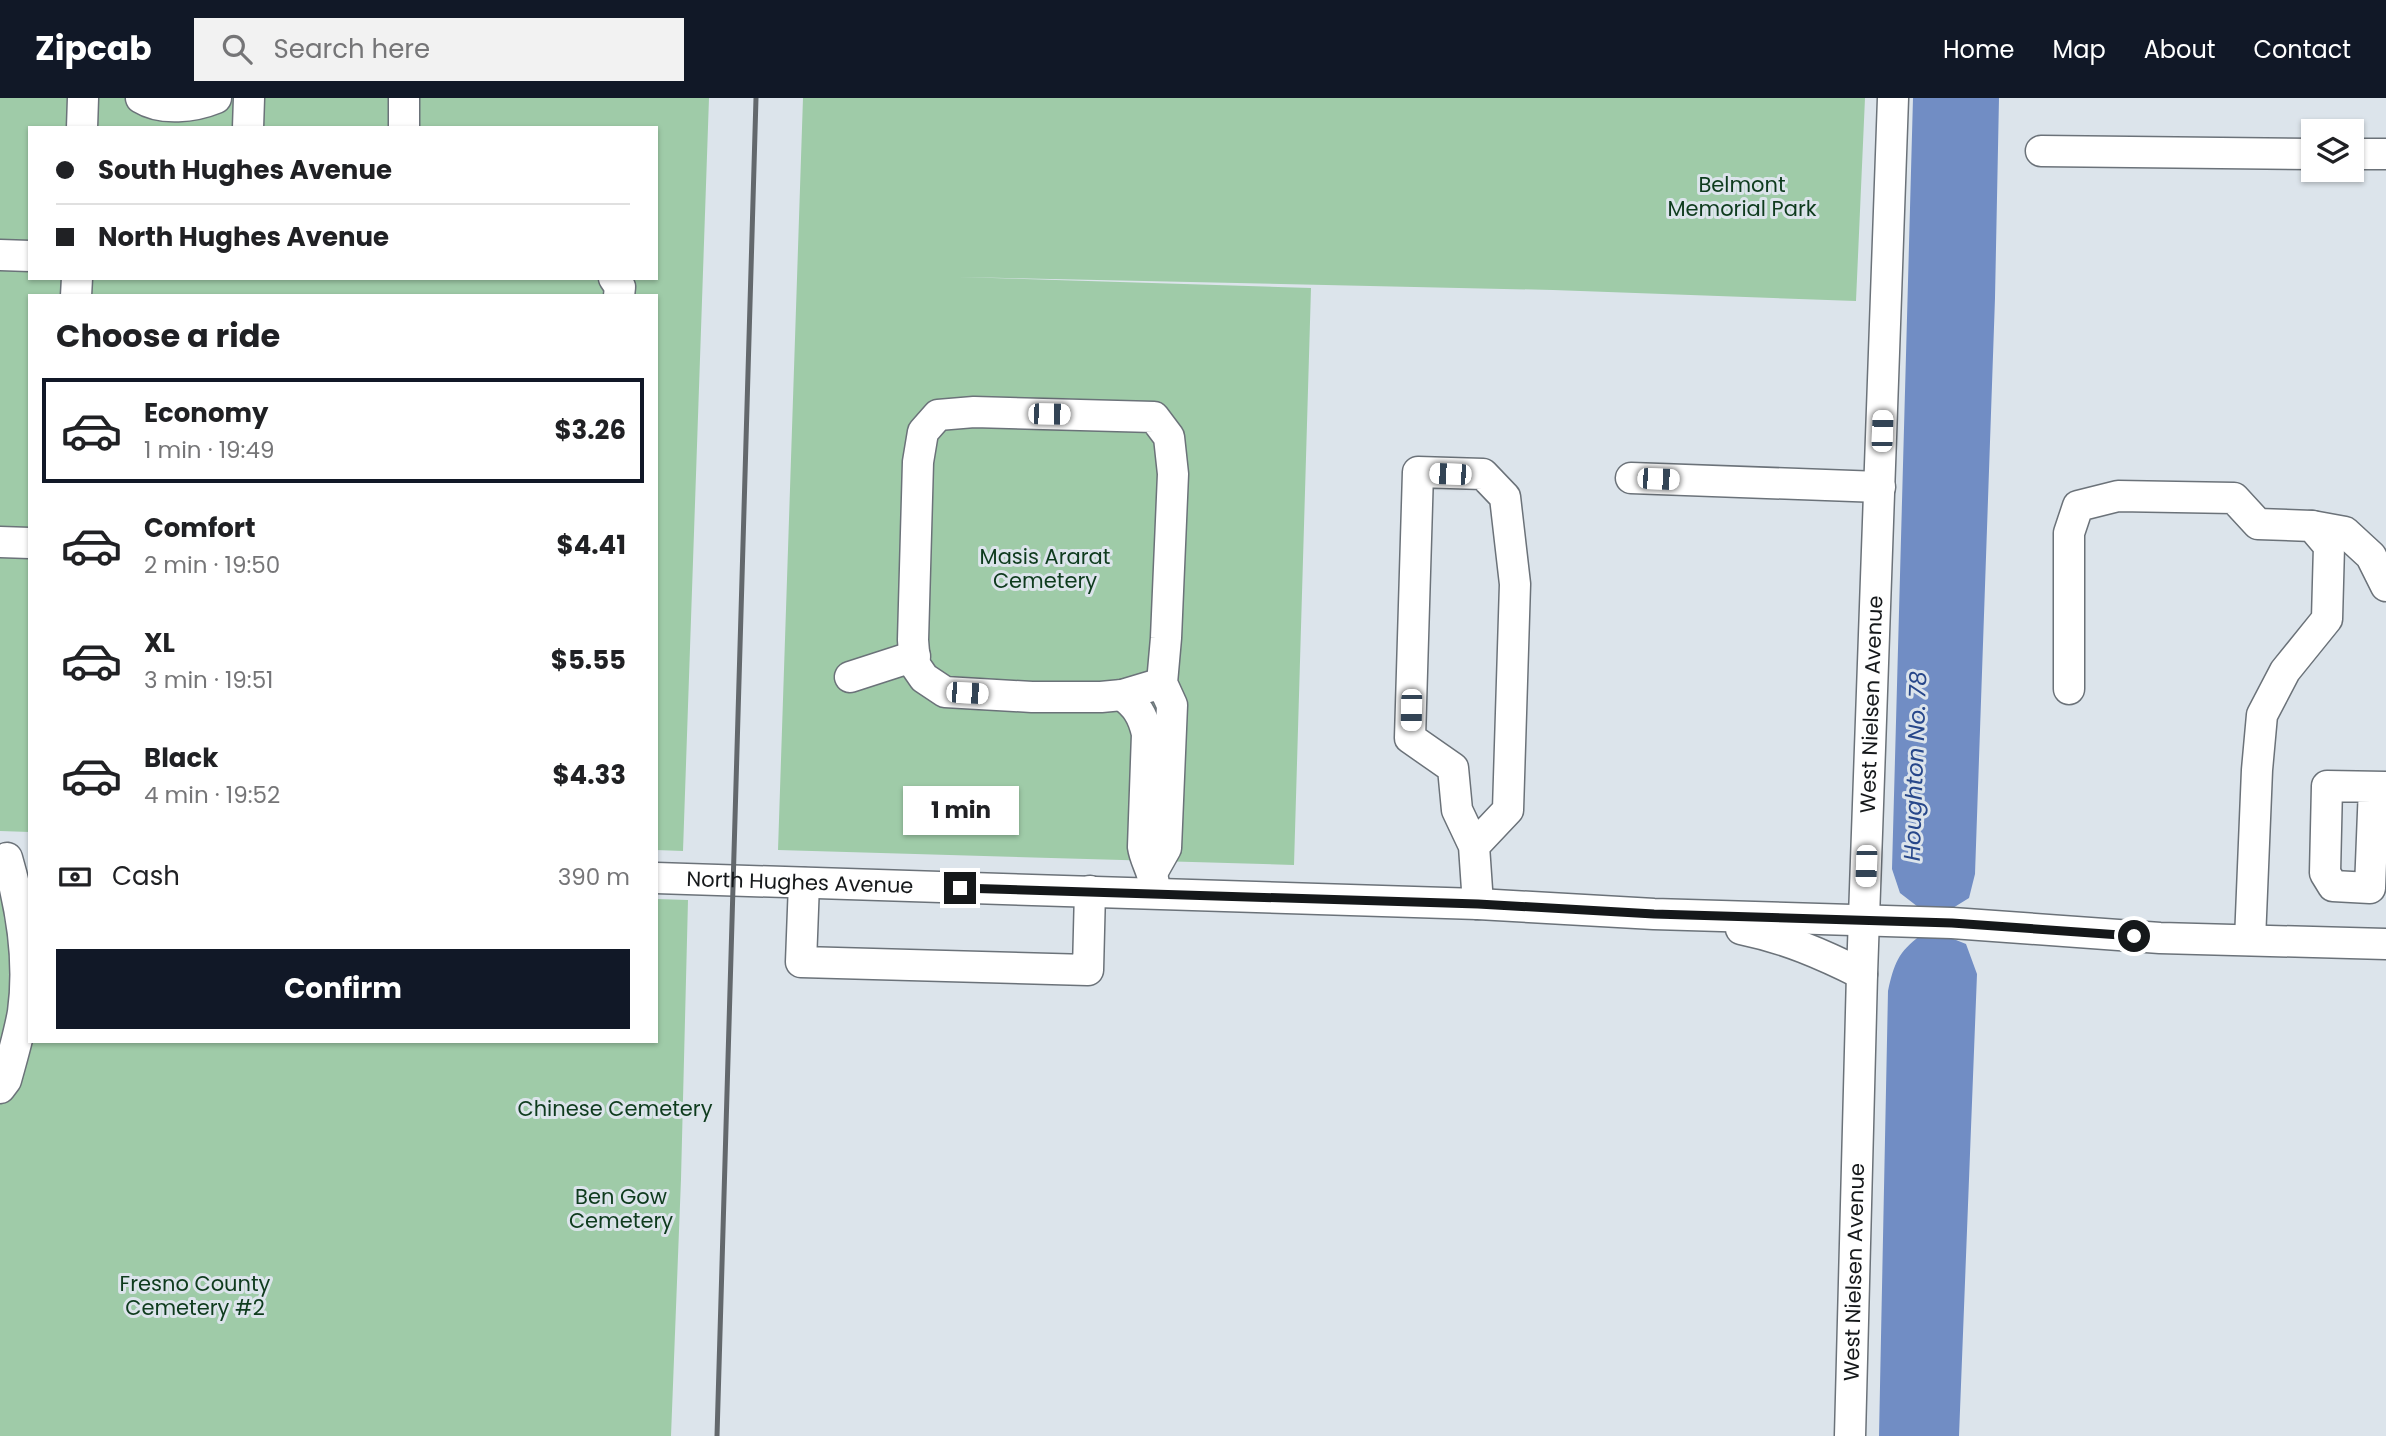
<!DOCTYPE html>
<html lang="en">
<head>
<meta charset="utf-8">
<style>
	:root { --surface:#fff; --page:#f2f2f2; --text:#202124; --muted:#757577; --line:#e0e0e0; --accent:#111827 }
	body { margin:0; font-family:Poppins,sans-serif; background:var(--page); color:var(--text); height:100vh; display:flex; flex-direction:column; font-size:26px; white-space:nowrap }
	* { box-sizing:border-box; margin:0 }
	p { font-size:23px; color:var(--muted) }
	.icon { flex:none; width:38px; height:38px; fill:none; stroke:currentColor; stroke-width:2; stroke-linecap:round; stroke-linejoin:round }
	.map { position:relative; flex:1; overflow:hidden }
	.panel { position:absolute; left:28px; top:196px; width:630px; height:749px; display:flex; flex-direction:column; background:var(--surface); border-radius:0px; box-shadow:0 2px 5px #0004 }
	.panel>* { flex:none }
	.hud { position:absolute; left:28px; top:28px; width:630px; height:154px; border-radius:0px; box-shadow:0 2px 5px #0004; display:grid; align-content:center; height:154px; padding:0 28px; background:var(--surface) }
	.tools { position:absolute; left:2301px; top:21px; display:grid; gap:14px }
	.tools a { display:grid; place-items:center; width:63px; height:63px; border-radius:0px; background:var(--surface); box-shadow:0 2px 5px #0004; font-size:35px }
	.end { position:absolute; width:32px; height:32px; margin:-16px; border:9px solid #15181a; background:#fff; box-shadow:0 0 0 4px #fff }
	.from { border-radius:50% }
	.bubble { position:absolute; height:49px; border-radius:0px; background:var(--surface); box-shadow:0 2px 5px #0004; font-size:23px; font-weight:700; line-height:49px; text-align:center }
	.car { position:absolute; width:21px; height:42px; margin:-21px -10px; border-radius:9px; box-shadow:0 0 5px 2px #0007; background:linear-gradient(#fff 24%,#345 0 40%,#fff 0 76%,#345 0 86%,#fff 0) }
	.hud b { display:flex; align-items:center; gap:24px; height:66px; font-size:26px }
	.hud b+b { border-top:2px solid var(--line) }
	.hud i { width:18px; height:18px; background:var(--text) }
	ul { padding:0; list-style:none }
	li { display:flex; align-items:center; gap:21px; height:105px; margin:0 14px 10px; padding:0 14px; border:4px solid transparent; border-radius:0px }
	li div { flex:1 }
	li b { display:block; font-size:26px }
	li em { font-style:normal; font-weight:700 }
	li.selected { border-color:var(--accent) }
	li>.icon { width:63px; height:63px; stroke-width:1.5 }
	h2 { padding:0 28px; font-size:32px; line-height:84px }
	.pay { display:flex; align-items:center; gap:18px; height:77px; padding:0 28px; font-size:26px }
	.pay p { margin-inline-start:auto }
	.primary-button { display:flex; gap:14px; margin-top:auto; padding:14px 28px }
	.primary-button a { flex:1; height:80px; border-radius:0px; background:var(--accent); color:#fff; font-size:28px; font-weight:700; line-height:80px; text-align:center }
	header { display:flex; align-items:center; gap:42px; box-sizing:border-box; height:98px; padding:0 35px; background:var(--accent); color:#fff }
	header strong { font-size:33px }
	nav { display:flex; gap:38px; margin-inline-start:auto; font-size:24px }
	.search { width:490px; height:63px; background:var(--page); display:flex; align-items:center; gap:18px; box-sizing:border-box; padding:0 24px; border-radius:0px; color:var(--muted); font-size:26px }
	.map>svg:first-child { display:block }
</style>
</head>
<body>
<header>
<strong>Zipcab</strong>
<div class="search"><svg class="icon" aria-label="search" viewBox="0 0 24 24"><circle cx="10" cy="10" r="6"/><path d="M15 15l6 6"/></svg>Search here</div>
<nav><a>Home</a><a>Map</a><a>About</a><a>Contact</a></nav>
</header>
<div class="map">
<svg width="2386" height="1338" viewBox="0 0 2386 1338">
	<rect width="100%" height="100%" fill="#dce4eb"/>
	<!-- green -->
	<path fill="#9fcba8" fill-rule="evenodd" d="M 0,0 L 709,0 L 683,753 L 656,752 L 656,198 L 30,198 L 30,734 L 0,733 ZM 30,30 L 656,30 L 656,180 L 30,180 Z
		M 803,0 L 1865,0 L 1856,203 L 1553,192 L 958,179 L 1311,190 L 1294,767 L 778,752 Z
		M 0,785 L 30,786 L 30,943 L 656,943 L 656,801 L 688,802 L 681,1081 L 671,1338 L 0,1338 Z"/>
	<!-- water -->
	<path fill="#718dc4" d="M 1913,0 L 1999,0 L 1995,200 L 1975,776 L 1969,800 L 1948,813 L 1922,812 L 1900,795 L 1892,771 Z
		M 1921,837 L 1946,838 L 1966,846 L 1977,876 L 1959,1338 L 1879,1338 L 1888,893 C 1894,866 1898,854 1921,837 Z"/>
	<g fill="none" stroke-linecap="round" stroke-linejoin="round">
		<!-- minor casing -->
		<g stroke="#6b7279" stroke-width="33">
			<g id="minor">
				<path d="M 141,0 C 162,13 194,9 216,0"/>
				<path d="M 82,30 L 83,0"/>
				<path d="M 248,30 L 249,0"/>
				<path d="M 404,30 L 404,0"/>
				<path d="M 2041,53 L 2314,56"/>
				<path d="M 2352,56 L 2386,56"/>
				<path d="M 0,157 L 30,158"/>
				<path d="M 614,180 L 620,189 L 619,198"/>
				<path d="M 76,198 L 77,180"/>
				<path d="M 1631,380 L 1880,389"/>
				<path d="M 2312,428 L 2345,434 L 2371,458 L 2386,488"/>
				<path d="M 0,444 L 30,445"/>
				<path d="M 850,579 L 915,558"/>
				<path d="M 2069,591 L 2069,435 L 2078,408 L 2118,398 L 2234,400 L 2258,426 L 2312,428 L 2329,448 L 2327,521 L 2285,573 L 2262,617 L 2257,672 L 2250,842"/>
				<path d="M 1122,597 C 1137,608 1143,618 1147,636 L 1143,749 C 1145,763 1153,772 1154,787"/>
				<path d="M 2374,689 L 2370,790 L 2333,788 L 2325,775 L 2327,688 L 2386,689"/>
				<path d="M 1474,748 L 1508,712 L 1515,486 L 1505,399 L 1483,376 L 1418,374 L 1410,640 L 1453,670 L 1457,712 L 1474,748 L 1478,806"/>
				<path d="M 1153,773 L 1166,750 L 1172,607 L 1162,585 L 1166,540 L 1173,376 L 1169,339 L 1154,319 L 974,314 L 938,317 L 923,334 L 918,364 L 913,542 L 915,567 L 924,580 L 945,594 L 1032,599 L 1101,599 L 1122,597 L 1162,585"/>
				<path id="s1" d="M 656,780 L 1478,806 L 1654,816 L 1952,825 L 2160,840 L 2386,846"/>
				<path d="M 804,785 L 801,864 L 1088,872 L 1090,793"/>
				<path d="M 1741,831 C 1785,840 1822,856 1862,876"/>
				<path d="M 0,990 L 6,982 C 12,960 19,937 23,914 C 30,863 21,808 7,760"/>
				<path id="s2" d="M 1850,1338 L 1862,876 L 1893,0"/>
			</g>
		</g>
		<!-- minor -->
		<use href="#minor" stroke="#fff" stroke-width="30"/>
		<!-- rail -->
		<path stroke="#63686c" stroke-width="5" d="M 717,1338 L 756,0"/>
	</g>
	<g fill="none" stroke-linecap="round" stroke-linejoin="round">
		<!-- route -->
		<path stroke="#15181a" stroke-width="9" d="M 960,790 L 1478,806 L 1654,816 L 1952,825 L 2134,838"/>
	</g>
	<g text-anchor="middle" stroke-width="6" stroke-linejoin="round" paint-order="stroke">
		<!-- park labels -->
		<g font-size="21" fill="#0e3b1d" stroke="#dce4eb">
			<text x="1742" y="94">Belmont<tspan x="1742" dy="24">Memorial Park</tspan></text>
			<text x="1045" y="466">Masis Ararat<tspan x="1045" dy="24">Cemetery</tspan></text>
			<text x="615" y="1018">Chinese Cemetery</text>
			<text x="621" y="1106">Ben Gow<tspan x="621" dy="24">Cemetery</tspan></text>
			<text x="195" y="1193">Fresno County<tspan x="195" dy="24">Cemetery #2</tspan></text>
		</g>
		<!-- street labels -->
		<g font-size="21" fill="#15181a" stroke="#dce4eb">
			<text dy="7" stroke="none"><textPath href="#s2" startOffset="732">West Nielsen Avenue</textPath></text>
			<text dy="7" stroke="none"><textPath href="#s1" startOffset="144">North Hughes Avenue</textPath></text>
			<text dy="7" stroke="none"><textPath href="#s2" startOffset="164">West Nielsen Avenue</textPath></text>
		</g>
		<!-- water labels -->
		<g font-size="23" font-style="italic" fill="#27478a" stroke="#dce4eb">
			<text transform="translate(1915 668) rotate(-88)" y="8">Houghton No. 78</text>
		</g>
	</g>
</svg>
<div class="tools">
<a><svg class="icon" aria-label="layers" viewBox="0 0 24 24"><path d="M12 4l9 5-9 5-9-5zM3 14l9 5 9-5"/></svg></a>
</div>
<i class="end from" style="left:2134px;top:838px"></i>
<i class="end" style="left:960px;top:790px"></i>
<div class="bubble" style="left:903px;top:688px;width:116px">1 min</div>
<i class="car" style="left:1049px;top:316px;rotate:91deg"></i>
<i class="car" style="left:1882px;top:333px;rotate:2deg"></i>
<i class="car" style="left:1450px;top:376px;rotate:272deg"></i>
<i class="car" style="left:1658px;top:381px;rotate:92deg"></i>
<i class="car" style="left:967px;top:595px;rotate:93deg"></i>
<i class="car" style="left:1411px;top:612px;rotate:181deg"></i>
<i class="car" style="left:1866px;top:768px;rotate:182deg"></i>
<div class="hud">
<b><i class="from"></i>South Hughes Avenue</b>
<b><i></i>North Hughes Avenue</b>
</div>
<section class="panel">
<h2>Choose a ride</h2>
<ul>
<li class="selected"><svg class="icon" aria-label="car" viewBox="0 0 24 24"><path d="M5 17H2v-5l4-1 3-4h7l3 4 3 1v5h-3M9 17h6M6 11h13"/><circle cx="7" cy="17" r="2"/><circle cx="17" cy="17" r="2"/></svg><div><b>Economy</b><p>1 min · 19:49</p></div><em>$3.26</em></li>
<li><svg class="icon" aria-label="car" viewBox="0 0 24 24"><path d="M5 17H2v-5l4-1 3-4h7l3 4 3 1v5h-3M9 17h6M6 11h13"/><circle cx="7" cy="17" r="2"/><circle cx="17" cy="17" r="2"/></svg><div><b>Comfort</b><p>2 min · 19:50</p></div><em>$4.41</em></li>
<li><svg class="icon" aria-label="car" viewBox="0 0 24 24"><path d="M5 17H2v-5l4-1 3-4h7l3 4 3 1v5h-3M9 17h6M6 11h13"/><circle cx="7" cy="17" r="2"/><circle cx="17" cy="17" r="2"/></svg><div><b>XL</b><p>3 min · 19:51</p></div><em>$5.55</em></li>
<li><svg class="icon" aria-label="car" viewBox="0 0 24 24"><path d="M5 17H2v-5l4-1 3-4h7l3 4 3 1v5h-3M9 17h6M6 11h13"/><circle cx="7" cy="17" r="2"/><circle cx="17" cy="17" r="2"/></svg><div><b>Black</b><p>4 min · 19:52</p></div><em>$4.33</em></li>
</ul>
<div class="pay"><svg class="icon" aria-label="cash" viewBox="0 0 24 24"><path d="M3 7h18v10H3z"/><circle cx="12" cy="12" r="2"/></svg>Cash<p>390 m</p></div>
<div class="primary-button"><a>Confirm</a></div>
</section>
</div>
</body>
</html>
